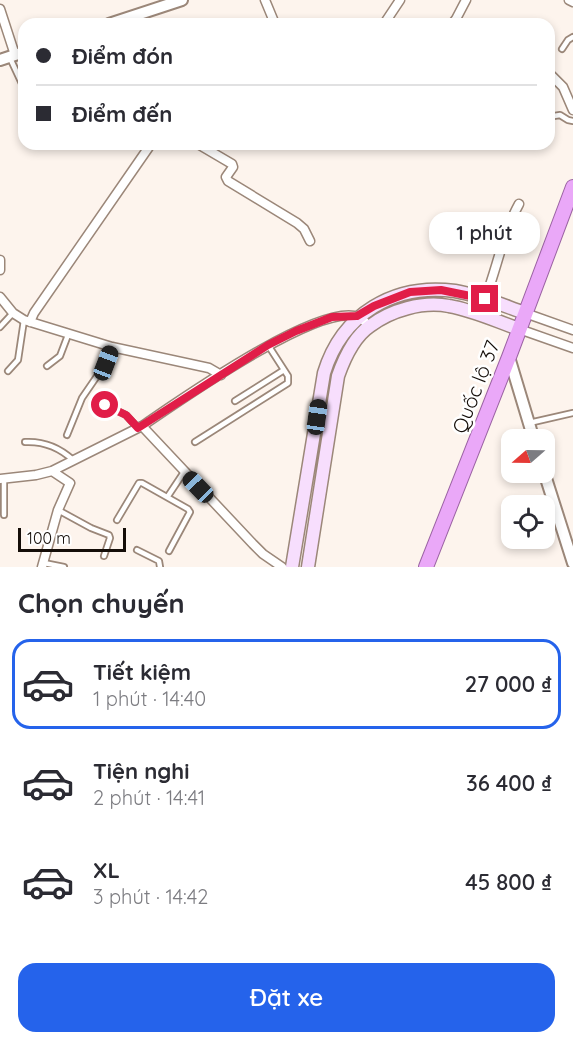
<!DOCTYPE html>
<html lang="vi">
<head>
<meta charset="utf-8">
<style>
	:root { --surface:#fff; --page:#f7f7f7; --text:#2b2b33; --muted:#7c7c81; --line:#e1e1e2; --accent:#2563eb }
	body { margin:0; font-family:Quicksand,sans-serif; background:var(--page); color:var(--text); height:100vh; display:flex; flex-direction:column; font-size:22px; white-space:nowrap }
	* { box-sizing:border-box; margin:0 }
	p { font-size:20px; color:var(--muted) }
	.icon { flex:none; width:33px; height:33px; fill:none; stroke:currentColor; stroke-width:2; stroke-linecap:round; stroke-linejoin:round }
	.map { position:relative; height:567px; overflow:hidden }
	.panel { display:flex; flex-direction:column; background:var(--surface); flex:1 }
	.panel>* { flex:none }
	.guide { position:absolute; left:18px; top:18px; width:537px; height:132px; border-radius:18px; box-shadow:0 3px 9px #0003; display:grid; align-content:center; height:132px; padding:0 18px; background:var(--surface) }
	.needle { width:39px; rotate:250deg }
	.controls { position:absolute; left:501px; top:429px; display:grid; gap:12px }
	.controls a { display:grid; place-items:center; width:54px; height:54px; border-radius:12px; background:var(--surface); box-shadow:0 3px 9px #0003; font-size:30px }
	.scale { position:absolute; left:18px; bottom:15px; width:108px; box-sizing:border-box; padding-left:6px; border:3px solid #140d08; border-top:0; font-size:16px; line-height:21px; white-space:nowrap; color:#140d08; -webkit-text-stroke:4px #fff; paint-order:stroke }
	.end { position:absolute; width:27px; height:27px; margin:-14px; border:8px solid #e11d48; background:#fff; box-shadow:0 0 0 3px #fff }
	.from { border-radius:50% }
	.bubble { position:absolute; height:42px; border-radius:18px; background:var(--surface); box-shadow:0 3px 9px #0003; font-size:20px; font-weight:600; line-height:42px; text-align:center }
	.car { position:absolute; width:18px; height:36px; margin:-18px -9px; border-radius:8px; box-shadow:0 0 4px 2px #0007; background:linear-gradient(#222 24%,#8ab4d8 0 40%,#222 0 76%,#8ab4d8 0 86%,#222 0) }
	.guide b { display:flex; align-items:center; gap:21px; height:57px; font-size:22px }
	.guide b+b { border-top:2px solid var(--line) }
	.guide i { width:15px; height:15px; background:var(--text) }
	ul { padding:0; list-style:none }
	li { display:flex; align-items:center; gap:18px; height:90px; margin:0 12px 9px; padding:0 6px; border:3px solid transparent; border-radius:18px }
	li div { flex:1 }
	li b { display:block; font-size:22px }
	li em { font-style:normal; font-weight:600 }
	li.active { border-color:var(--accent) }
	li>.icon { width:54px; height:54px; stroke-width:1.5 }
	h2 { padding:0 18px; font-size:27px; line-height:72px }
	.cta { display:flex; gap:12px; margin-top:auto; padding:12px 18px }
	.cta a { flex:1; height:69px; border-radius:18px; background:var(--accent); color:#fff; font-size:24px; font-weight:600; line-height:69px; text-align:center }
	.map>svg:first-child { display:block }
</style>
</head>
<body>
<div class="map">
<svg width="573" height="567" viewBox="0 0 573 567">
	<rect width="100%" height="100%" fill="#fdf4ed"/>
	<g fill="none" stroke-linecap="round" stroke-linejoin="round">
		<!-- service casing -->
		<g stroke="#9b8779" stroke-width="8">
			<path id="service" d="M 562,49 L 568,40 L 573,37
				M 10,58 L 24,88
				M 554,116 L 560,115 L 568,120 L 573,121
				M 0,327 L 13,313
				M 47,366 L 60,356 L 68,335
				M 8,371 L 18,360 L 24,320
				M 235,401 L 284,370
				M 105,405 L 126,415 L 138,428
				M 529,423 L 573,413
				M 67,435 L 82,398 L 106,363 L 112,347
				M 25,442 C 44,441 59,447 73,460
				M 195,442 L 288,383 L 288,376 L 268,345
				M 4,479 L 4,515
				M 168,496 L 184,472
				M 58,510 L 91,528 L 109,535 L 110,538 L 104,556
				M 117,520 L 139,483 L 142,483 L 188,509 L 190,512 L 169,551
				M 137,550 L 159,561 L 160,567
				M 44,563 L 64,567"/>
		</g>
		<!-- minor casing -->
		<g stroke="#9b8779" stroke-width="11">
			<path id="minor" d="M 265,0 L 275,24
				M 569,0 L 573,2
				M 0,9 L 15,55
				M 384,24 L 400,0
				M 452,24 L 456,19 L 466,0
				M 549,73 L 563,87 L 573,110
				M 198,144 L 232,164 L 233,167 L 226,177 L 228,181 L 297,223 L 304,229 L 310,241
				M 0,260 L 0,270
				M 0,297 L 13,313 L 24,320 L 112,347 L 209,368 L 221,375
				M 485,299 C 497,268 503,233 519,204
				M 525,313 L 573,330
				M 30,322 L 34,313 L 151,144
				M 519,329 L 573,348
				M 142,426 C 179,401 319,302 358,317 C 363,318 366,323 368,326
				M 0,479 L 36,475 L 52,471 L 142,426 L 253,544 L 263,554 L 282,567
				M 42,567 L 58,510 L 70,483 L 52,471"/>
		</g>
		<!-- tertiary casing -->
		<g stroke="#9b8779" stroke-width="14">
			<path id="tertiary" d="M 109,24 L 182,0
				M 0,60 L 24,52
				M 509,357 L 534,440
				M 544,472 L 573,563"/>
		</g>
		<!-- secondary casing -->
		<g stroke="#9b8779" stroke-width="15">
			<path id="secondary" d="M 292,567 L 324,373 C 342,314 394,283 455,291 C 479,295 502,305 525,313
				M 308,567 L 338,376 C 344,359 355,336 370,326 C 391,310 423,301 449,306 C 473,310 496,321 519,329"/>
		</g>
		<!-- trunk casing -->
		<g stroke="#9b63a3" stroke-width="16">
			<path id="trunk" d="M 426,567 L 509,357 L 573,187"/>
		</g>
		<!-- service -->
		<use href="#service" stroke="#fff" stroke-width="4.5"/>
		<!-- minor -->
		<use href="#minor" stroke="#fff" stroke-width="8"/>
		<!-- tertiary -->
		<use href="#tertiary" stroke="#fff" stroke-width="10"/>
		<!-- secondary -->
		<use href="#secondary" stroke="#f7defd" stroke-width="12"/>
		<!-- trunk -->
		<use href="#trunk" stroke="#eaa8f8" stroke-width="14"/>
	</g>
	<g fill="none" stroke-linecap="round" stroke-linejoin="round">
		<!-- route -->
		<path stroke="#e11d48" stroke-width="8" d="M 105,405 L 126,415 L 138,428 L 268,345 L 296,331 L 332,317 L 357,316 L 374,306 L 410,292 L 441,290 L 485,299"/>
	</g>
	<g text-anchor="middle" stroke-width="5" stroke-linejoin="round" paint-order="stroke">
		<!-- street labels -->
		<g font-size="20" fill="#140d08" stroke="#fff">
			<text transform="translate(476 387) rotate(-69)" y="7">Quốc lộ 37</text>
		</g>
	</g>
</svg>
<div class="controls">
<a><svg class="needle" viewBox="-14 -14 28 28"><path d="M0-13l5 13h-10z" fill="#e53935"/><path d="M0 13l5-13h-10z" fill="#7c7c81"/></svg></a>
<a><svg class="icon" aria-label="locate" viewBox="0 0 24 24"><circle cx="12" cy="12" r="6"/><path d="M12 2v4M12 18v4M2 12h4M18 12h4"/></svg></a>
</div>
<div class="scale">100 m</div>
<i class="end from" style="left:105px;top:405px"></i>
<i class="end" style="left:485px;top:299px"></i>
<div class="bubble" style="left:429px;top:212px;width:111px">1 phút</div>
<i class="car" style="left:106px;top:363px;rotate:21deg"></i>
<i class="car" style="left:317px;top:417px;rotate:8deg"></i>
<i class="car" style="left:198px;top:487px;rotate:316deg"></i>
<div class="guide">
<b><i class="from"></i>Điểm đón</b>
<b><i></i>Điểm đến</b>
</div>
</div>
<section class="panel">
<h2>Chọn chuyến</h2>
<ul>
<li class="active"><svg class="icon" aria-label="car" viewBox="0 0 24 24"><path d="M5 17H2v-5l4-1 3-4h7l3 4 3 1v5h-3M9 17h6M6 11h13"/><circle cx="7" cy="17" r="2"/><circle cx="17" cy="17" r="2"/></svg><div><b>Tiết kiệm</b><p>1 phút · 14:40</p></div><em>27 000 ₫</em></li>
<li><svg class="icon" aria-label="car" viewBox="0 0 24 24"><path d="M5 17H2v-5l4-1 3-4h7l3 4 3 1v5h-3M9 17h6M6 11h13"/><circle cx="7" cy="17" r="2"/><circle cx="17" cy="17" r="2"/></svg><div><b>Tiện nghi</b><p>2 phút · 14:41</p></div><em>36 400 ₫</em></li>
<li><svg class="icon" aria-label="car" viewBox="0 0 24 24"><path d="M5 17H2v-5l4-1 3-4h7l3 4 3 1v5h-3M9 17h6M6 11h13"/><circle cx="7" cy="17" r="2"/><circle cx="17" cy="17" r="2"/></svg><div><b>XL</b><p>3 phút · 14:42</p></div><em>45 800 ₫</em></li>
</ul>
<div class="cta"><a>Đặt xe</a></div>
</section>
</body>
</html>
